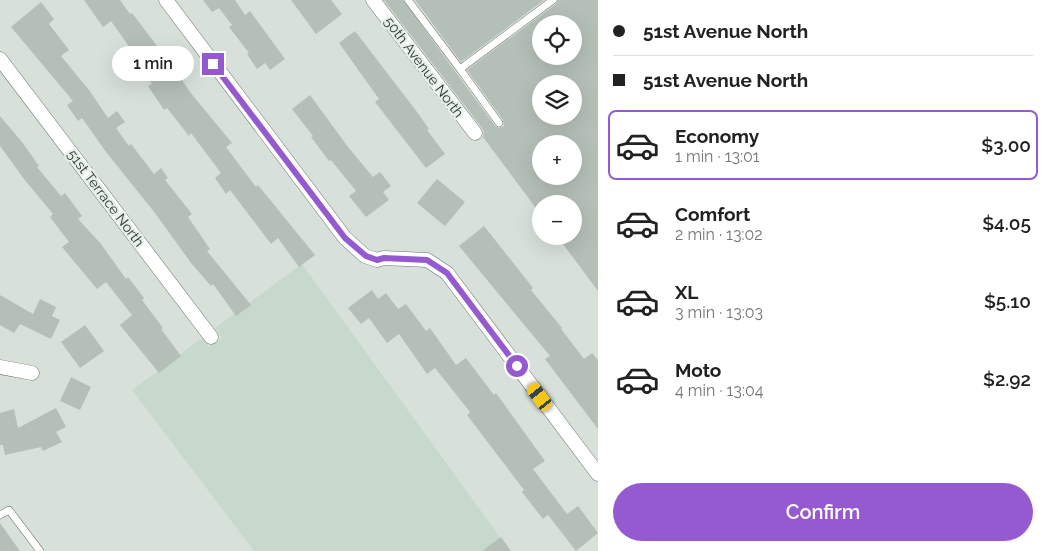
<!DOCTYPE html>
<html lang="en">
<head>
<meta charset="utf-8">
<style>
	:root { --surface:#fff; --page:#f6f6f6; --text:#222; --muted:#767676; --line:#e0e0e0; --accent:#965ad0 }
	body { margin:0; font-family:Raleway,sans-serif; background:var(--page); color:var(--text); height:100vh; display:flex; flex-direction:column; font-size:19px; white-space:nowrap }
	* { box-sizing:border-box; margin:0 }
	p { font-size:16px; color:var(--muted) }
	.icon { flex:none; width:28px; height:28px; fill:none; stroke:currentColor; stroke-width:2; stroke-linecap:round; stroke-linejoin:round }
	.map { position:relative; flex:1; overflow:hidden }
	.sheet { display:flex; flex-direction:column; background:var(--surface); width:450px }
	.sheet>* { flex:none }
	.hud { display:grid; align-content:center; height:110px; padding:0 15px; background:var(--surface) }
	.tools { position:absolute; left:532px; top:15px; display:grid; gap:10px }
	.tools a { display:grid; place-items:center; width:50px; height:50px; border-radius:50%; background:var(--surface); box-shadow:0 5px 20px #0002; font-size:25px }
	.end { position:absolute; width:22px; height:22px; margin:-11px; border:6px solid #965ad0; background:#fff; box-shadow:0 0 0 2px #fff }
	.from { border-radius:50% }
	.bubble { position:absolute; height:35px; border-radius:18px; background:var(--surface); box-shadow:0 5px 20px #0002; font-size:16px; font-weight:600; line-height:35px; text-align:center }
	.car { position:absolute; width:15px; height:30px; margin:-15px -8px; border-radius:6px; box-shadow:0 0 4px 1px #0007; background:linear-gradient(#f5c518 24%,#345 0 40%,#f5c518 0 76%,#345 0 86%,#f5c518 0) }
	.hud b { display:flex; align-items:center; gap:18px; height:48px; font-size:19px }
	.hud b+b { border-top:1px solid var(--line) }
	.hud i { width:12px; height:12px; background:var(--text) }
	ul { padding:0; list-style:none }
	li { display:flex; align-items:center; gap:15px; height:70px; margin:0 10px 8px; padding:0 5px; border:2px solid transparent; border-radius:8px }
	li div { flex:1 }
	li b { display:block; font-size:19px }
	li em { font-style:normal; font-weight:600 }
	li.active { border-color:var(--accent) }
	li>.icon { width:45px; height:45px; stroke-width:1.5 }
	.action { display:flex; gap:10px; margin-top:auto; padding:10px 15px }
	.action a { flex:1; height:58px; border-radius:30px; background:var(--accent); color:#fff; font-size:20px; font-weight:600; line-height:58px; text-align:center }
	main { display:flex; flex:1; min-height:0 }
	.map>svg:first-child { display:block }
</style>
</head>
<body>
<main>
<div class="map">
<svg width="598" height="551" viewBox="0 0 598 551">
	<rect width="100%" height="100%" fill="#d7e1da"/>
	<!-- built -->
	<path fill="#c7d9cc" d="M 302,264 L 510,551 L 254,551 L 132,390 L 202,338 L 209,347 L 222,338 L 215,328 Z"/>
	<!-- building -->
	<path fill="#b4bfb7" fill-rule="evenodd" d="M 84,0 L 120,0 L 130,14 L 132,13 L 174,68 L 190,92 L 232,143 L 226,147 L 256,187 L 258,185 L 315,255 L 299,267 L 278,238 L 271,244 L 230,190 L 226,194 L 215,178 L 221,173 L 191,133 L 189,136 L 167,108 L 164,110 L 148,86 L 152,84 L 137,64 L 140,62 L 111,21 L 103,27 Z
		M 203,0 L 235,0 L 245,15 L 250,11 L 285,59 L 270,70 L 265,63 L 257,69 L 247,54 L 249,53 L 229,27 L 232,25 L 219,8 L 212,12 Z
		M 291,0 L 331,0 L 342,14 L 316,34 Z
		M 384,0 L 403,0 L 495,126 L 499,128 L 504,126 L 503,120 L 467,70 L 556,4 L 558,0 L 598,0 L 598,291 L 557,236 L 574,236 L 574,204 L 541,204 L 541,215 L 483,137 L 484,132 L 482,128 ZM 541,24 L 574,24 L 574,56 L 541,56 ZM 541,84 L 574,84 L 574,116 L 541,116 ZM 541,144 L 574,144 L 574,176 L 541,176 Z
		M 415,0 L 544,0 L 461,62 Z
		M 41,2 L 54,19 L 49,24 L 69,50 L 61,56 L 89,90 L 108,118 L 117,111 L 125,122 L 116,128 L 129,146 L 131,144 L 154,174 L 161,168 L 168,178 L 165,180 L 192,214 L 188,217 L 210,249 L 207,251 L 251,305 L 236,316 L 213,284 L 211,286 L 191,263 L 155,213 L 106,152 L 82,118 L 78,121 L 67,105 L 73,101 L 11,27 Z
		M 355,31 L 417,112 L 429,129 L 427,130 L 445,154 L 426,168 L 375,102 L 379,99 L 339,43 Z
		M 310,95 L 348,147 L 373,177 L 380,172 L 391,186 L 383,192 L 389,200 L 366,217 L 349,196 L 356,191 L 331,160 L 329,161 L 311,137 L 313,136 L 292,109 Z
		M 0,116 L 22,142 L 39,166 L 37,167 L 61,196 L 65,193 L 82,216 L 78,219 L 101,244 L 126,279 L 128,277 L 144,298 L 142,300 L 163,328 L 161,329 L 181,356 L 159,373 L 120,325 L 132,315 L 106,282 L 97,289 L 62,247 L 69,242 L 50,217 L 53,214 L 24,179 L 0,146 Z
		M 437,179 L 465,202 L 445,226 L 417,203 Z
		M 484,226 L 533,288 L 531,290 L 562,328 L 561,329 L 584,359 L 592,353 L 598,360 L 598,429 L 545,359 L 550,356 L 459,246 Z
		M 372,290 L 378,299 L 386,293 L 398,309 L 406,304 L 426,331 L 430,328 L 456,365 L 466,358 L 494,395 L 496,393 L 545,461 L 533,469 L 567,514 L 578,506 L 598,533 L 576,551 L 548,515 L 543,519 L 522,492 L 524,490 L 467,415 L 470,412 L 435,368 L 427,374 L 399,334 L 387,343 L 369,318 L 361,324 L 348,308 Z
		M 0,295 L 33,314 L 40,299 L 56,307 L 52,316 L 60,320 L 51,339 L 20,324 L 14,333 L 0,325 Z
		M 85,325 L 104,351 L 80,368 L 61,342 Z
		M 71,377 L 91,387 L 80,410 L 60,401 Z
		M 56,408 L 66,427 L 56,432 L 62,442 L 43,451 L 41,447 L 5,455 L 3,445 L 0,445 L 0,413 L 14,409 L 18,428 Z
		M 0,523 L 20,551 L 0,551 Z
		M 501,537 L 511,551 L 482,551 Z"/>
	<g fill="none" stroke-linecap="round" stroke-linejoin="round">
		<!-- service casing -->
		<g stroke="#6c756f" stroke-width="8">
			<path id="service" d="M 408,0 L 460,69 L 553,0
				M 460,69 L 499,123
				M 0,515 L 9,510 L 40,551"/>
		</g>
		<!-- minor casing -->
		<g stroke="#6c756f" stroke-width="15">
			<path id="minor" d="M 166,0 L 345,238 L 365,256 L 377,260 L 384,258 L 427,260 L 447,273 L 598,474
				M 373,0 L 475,133
				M 0,59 L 211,337
				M 0,367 L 32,373"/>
		</g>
		<!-- service -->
		<use href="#service" stroke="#fff" stroke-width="7"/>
		<!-- minor -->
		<use href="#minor" stroke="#fff" stroke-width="14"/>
	</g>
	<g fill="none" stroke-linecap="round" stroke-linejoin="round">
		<!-- route -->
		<path stroke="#965ad0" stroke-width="6" d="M 213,64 L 345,238 L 366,256 L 377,260 L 384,258 L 427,260 L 447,273 L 517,366"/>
	</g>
	<g text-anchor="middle" stroke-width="4.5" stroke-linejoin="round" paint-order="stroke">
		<!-- street labels -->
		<g font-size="14" fill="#303432" stroke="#e4efe7">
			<text transform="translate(424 67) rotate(53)" y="5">50th Avenue North</text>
			<text transform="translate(106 198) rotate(53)" y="5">51st Terrace North</text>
		</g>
	</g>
</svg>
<div class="tools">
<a><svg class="icon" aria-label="locate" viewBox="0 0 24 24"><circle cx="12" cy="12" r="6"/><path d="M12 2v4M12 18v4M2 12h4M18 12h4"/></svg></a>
<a><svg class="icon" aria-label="layers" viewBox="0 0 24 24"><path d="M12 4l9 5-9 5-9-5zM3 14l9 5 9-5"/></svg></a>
<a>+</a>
<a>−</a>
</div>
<i class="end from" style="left:517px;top:366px"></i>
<i class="end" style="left:213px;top:64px"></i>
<div class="bubble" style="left:112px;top:46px;width:82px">1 min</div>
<i class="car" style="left:540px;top:397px;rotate:323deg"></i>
</div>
<section class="sheet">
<div class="hud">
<b><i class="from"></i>51st Avenue North</b>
<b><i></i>51st Avenue North</b>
</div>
<ul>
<li class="active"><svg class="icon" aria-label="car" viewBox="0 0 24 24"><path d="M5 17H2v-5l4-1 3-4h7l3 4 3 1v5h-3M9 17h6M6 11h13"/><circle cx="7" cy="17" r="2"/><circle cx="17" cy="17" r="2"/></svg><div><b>Economy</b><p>1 min · 13:01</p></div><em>$3.00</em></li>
<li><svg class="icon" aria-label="car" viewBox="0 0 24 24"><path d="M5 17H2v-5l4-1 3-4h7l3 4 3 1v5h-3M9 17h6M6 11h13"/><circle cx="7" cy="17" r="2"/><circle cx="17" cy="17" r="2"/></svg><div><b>Comfort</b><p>2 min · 13:02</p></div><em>$4.05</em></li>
<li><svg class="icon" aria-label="car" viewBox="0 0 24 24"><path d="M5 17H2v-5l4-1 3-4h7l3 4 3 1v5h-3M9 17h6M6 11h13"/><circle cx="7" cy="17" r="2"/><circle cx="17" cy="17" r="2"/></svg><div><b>XL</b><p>3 min · 13:03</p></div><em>$5.10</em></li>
<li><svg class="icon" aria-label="car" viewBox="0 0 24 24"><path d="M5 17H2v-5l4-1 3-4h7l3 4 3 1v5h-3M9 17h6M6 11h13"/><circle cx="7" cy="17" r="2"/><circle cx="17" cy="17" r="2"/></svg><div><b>Moto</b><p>4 min · 13:04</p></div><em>$2.92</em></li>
</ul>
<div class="action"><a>Confirm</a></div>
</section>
</main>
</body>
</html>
